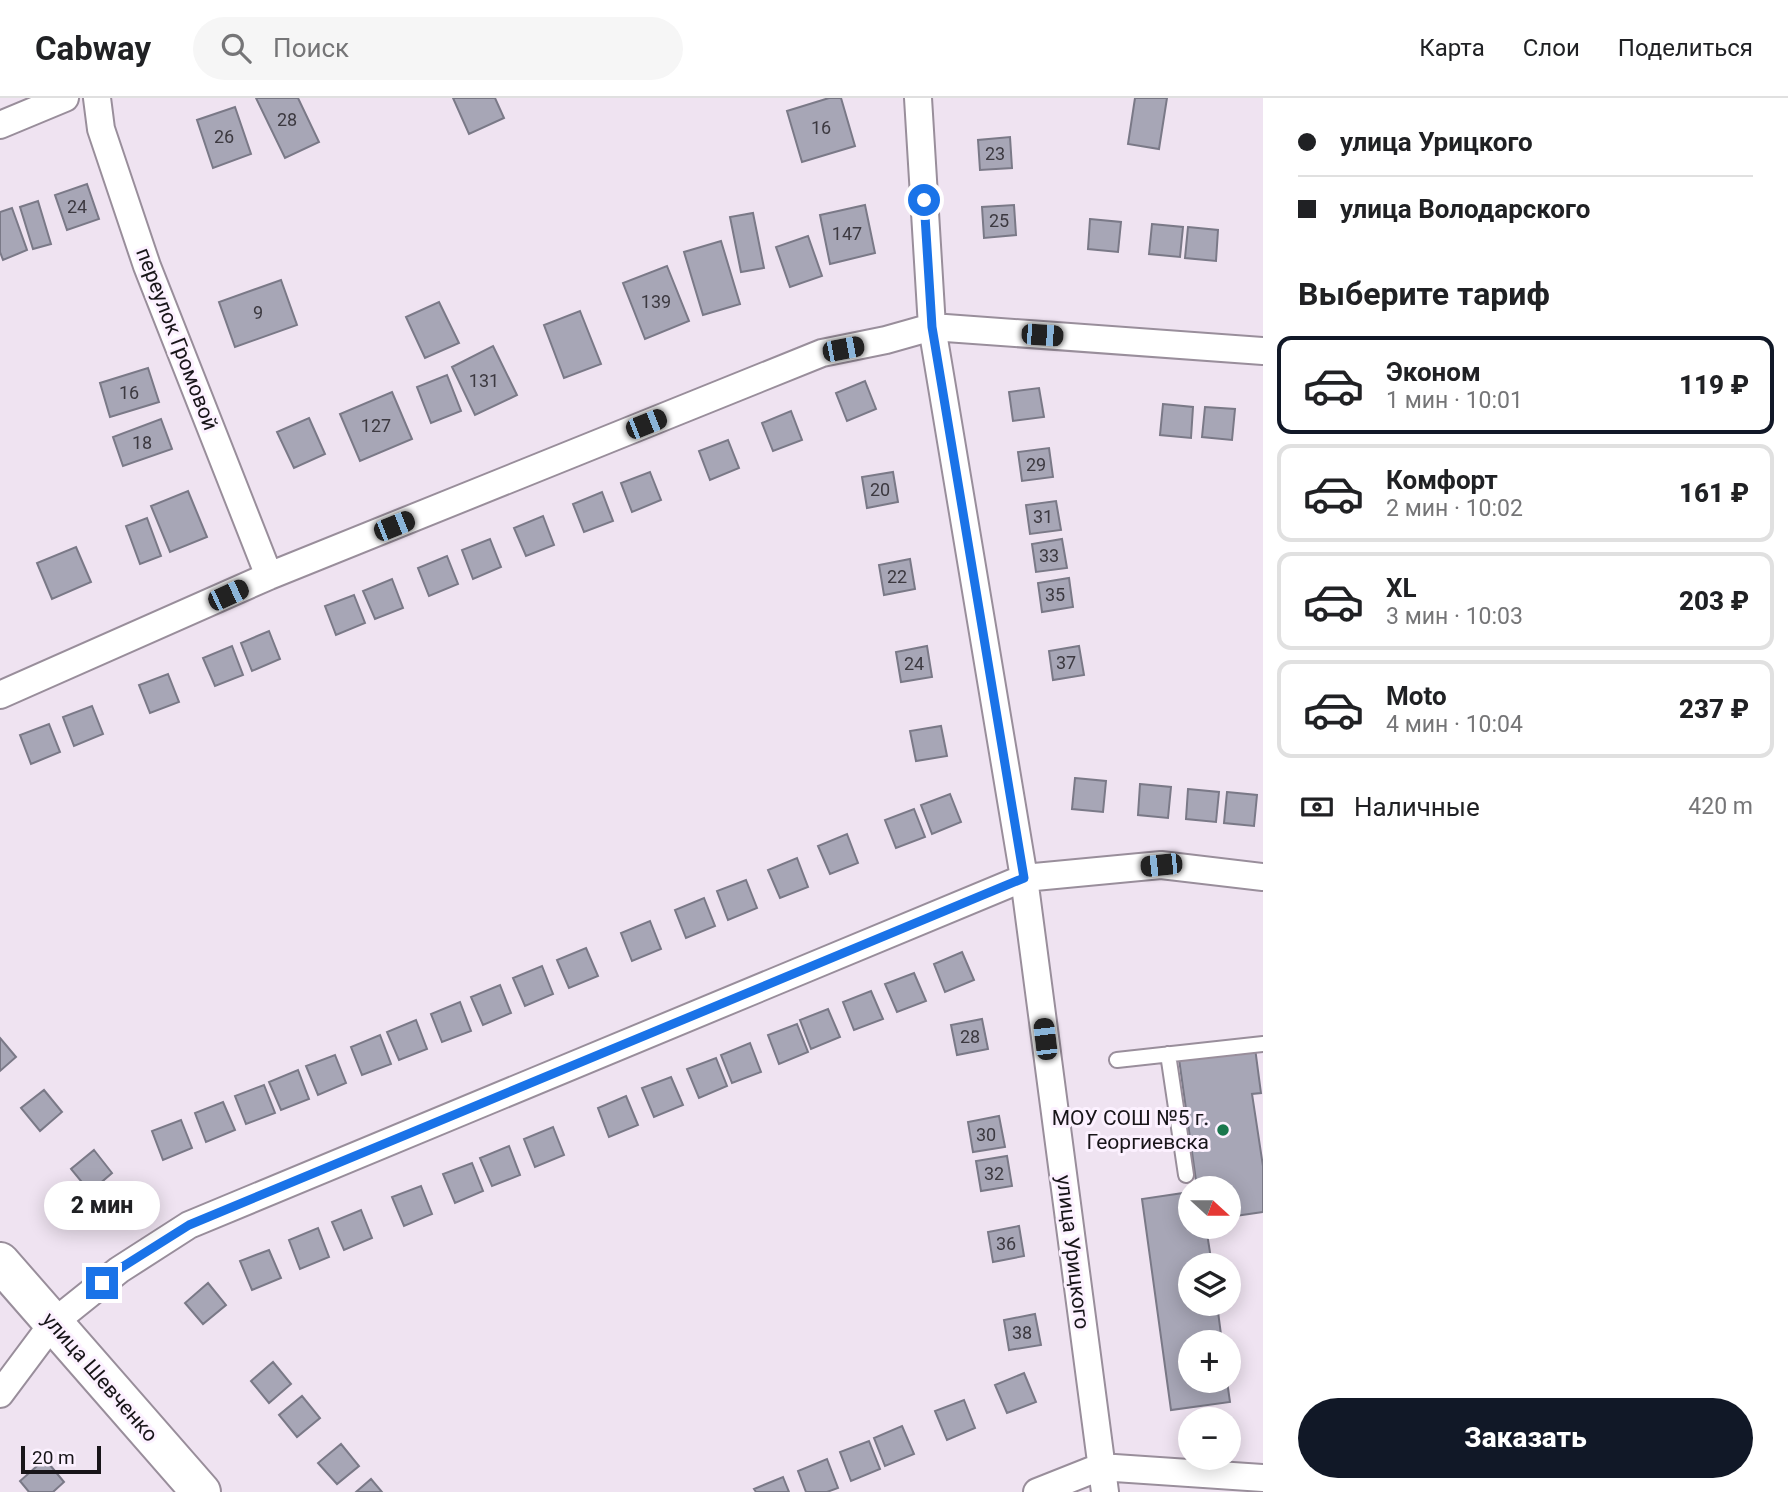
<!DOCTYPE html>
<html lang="ru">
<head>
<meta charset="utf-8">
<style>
	:root { --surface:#fff; --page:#f6f6f6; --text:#202124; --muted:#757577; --line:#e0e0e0; --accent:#111827 }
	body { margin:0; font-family:Roboto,sans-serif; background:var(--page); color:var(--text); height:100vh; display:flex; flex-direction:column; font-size:26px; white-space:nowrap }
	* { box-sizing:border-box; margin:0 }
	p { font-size:23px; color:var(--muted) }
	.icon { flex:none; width:38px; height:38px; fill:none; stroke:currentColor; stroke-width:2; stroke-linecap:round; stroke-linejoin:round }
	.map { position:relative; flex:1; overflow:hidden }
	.panel { display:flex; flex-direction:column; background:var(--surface); width:525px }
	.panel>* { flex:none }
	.hud { display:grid; align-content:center; height:154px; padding:0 35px; background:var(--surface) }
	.needle { width:46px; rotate:111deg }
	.buttons { position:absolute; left:1178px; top:1078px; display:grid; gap:14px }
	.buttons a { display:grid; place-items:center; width:63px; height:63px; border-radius:50%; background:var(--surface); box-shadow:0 4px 18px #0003; font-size:35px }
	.scale { position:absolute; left:21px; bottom:18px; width:80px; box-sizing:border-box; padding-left:7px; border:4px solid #181519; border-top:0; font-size:19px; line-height:24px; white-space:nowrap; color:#181519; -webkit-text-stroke:5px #fcf1ff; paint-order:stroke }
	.end { position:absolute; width:32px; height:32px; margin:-16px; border:9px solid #1a73e8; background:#fff; box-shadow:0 0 0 4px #fff }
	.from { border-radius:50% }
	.bubble { position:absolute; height:49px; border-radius:24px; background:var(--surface); box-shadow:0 4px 18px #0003; font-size:23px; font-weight:800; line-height:49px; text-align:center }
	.car { position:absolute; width:21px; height:42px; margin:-21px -10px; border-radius:9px; box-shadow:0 0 5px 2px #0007; background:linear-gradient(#222 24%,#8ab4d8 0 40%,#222 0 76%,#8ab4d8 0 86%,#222 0) }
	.hud b { display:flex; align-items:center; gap:24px; height:66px; font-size:26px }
	.hud b+b { border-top:2px solid var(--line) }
	.hud i { width:18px; height:18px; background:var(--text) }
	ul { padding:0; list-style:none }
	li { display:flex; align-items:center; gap:21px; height:98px; margin:0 14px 10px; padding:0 21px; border:4px solid var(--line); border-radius:14px }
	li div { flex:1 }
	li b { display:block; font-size:26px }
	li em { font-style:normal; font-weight:800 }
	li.selected { border-color:var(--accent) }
	li>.icon { width:63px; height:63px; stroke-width:1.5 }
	h2 { padding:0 35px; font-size:32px; line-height:84px }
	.pay { display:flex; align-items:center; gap:18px; height:77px; padding:0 35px; font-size:26px }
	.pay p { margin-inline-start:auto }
	.cta { display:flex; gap:14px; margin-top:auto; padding:14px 35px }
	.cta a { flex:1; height:80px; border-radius:42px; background:var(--accent); color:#fff; font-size:28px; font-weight:800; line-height:80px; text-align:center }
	header { display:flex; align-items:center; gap:42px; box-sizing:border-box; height:98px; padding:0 35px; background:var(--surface); border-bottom:2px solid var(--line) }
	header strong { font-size:33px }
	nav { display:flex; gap:38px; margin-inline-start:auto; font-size:24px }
	.search { width:490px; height:63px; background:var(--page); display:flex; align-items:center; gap:18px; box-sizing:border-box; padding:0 24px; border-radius:38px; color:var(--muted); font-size:26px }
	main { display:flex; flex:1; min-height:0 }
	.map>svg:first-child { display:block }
</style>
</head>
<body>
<header>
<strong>Cabway</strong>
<div class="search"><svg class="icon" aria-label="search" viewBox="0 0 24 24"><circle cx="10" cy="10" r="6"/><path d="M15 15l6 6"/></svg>Поиск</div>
<nav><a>Карта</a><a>Слои</a><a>Поделиться</a></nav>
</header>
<main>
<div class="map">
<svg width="1263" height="1394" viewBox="0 0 1263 1394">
	<rect width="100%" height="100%" fill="#efe3f1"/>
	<!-- building -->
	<path fill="#a7a6b6" stroke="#7a7987" stroke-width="2" d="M 256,0 L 298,0 L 319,44 L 285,60 Z
		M 453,0 L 495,0 L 504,20 L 469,36 Z
		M 829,0 L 841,0 L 855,48 L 802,64 L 787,13 Z
		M 1135,0 L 1167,0 L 1159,51 L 1128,46 Z
		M 235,9 L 251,56 L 213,70 L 197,22 Z
		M 1010,39 L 1012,70 L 980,72 L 978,42 Z
		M 87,86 L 99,121 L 67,132 L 55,97 Z
		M 38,103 L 51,146 L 33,151 L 20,109 Z
		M 865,107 L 875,155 L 830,166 L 820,117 Z
		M 1014,107 L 1016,137 L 984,140 L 982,109 Z
		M 12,110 L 27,152 L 3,162 L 0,154 L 0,114 Z
		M 753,115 L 764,170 L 741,174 L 730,119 Z
		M 1090,121 L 1121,124 L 1118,154 L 1088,151 Z
		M 1152,126 L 1183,129 L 1180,159 L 1149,156 Z
		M 1188,129 L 1218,132 L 1216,163 L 1185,160 Z
		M 808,138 L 822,178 L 790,189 L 776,149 Z
		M 721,143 L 740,206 L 703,217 L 684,154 Z
		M 667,168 L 689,223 L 645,241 L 623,185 Z
		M 281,182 L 297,227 L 235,249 L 219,204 Z
		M 439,204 L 459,245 L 425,260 L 406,219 Z
		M 580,213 L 601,266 L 564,280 L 544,227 Z
		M 493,248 L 517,297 L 475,317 L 452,269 Z
		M 148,270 L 159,304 L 110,319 L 100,285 Z
		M 447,277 L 461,313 L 431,325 L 417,289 Z
		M 865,283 L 876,311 L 847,323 L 836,295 Z
		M 1039,290 L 1044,319 L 1013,323 L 1009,294 Z
		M 392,294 L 412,341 L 360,363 L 340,316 Z
		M 1163,306 L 1193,309 L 1191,340 L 1160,337 Z
		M 1205,309 L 1235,311 L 1232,342 L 1202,339 Z
		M 791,313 L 802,342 L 773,353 L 762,325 Z
		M 309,320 L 325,356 L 294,370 L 277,334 Z
		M 161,321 L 172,351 L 123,368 L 113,339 Z
		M 728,342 L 739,370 L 710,382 L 699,353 Z
		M 1049,350 L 1053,379 L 1022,383 L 1018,354 Z
		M 650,374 L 661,402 L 632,414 L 621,385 Z
		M 893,374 L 898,404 L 867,410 L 862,379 Z
		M 188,393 L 207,439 L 170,454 L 151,408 Z
		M 602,394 L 613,423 L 584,434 L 573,406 Z
		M 1056,403 L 1061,432 L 1030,436 L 1026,407 Z
		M 543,418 L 554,447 L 526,458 L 514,430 Z
		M 147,420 L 161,458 L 140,466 L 126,428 Z
		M 490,441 L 501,469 L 473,481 L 462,452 Z
		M 1062,441 L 1067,470 L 1036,474 L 1032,446 Z
		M 76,449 L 91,484 L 52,501 L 37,465 Z
		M 447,458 L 458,486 L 429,498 L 418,470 Z
		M 910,461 L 915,491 L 884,497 L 879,467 Z
		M 1069,480 L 1073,509 L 1042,514 L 1038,485 Z
		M 392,481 L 403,510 L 375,521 L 363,493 Z
		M 354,497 L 365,525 L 336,537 L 325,508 Z
		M 269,533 L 280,561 L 252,573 L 241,545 Z
		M 232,548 L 243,577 L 215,588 L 203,560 Z
		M 927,548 L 932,579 L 901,584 L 896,554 Z
		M 1079,548 L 1084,577 L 1053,582 L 1049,553 Z
		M 168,576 L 179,604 L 150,615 L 139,587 Z
		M 92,608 L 103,636 L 74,648 L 63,619 Z
		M 49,626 L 60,654 L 31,666 L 20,637 Z
		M 941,628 L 947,658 L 916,663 L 910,633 Z
		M 1075,680 L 1106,683 L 1103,714 L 1072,711 Z
		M 1140,686 L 1171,689 L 1168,720 L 1138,717 Z
		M 1188,691 L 1219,694 L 1216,724 L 1186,721 Z
		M 1227,694 L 1257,697 L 1254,728 L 1224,725 Z
		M 950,696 L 961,724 L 932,736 L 921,707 Z
		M 914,711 L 925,739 L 896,750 L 885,722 Z
		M 847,736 L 858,765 L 830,776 L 818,748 Z
		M 797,760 L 808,789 L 780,800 L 768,772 Z
		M 746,782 L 757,810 L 728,822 L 717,793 Z
		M 704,800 L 715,828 L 686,840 L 675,812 Z
		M 650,823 L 661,851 L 632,863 L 621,835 Z
		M 586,850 L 598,878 L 569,890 L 557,862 Z
		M 962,854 L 974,882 L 945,894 L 934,866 Z
		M 542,868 L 553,896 L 525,908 L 513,880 Z
		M 914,875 L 926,903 L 897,914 L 885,886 Z
		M 500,887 L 511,915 L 483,927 L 471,899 Z
		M 871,893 L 883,921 L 854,932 L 843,904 Z
		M 460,904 L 471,933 L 442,944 L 431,916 Z
		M 828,911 L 840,939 L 811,951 L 800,922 Z
		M 982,921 L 988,951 L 957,957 L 951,927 Z
		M 416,922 L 427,951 L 399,962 L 387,934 Z
		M 797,926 L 808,954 L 779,966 L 768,937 Z
		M 380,937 L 391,966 L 362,977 L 351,949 Z
		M 0,940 L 16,959 L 0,973 Z
		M 750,945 L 761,974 L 732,985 L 721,957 Z
		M 1255,950 L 1261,995 L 1252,996 L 1263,1068 L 1263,1114 L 1228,1119 L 1228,1090 L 1197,1090 L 1179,961 Z
		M 335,957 L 346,985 L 318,997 L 306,968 Z
		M 716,960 L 727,988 L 699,1000 L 687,971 Z
		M 298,972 L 309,1001 L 281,1012 L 269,984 Z
		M 671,979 L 683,1007 L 654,1019 L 642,990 Z
		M 264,987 L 275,1015 L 246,1026 L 235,998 Z
		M 44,992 L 62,1014 L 40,1033 L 21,1010 Z
		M 626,998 L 638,1027 L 609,1039 L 598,1010 Z
		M 223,1004 L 235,1032 L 206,1044 L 195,1015 Z
		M 999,1018 L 1005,1049 L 973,1054 L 968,1024 Z
		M 181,1022 L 192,1050 L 163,1062 L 152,1033 Z
		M 553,1029 L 564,1057 L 535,1069 L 524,1041 Z
		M 509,1048 L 520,1077 L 492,1088 L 480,1060 Z
		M 94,1052 L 112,1075 L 90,1094 L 71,1071 Z
		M 1007,1058 L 1012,1088 L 981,1093 L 976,1063 Z
		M 472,1065 L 483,1093 L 455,1105 L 443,1076 Z
		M 421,1088 L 432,1116 L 404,1128 L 392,1099 Z
		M 1190,1094 L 1190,1129 L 1206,1129 L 1212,1167 L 1190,1167 L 1190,1206 L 1217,1206 L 1222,1244 L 1190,1244 L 1190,1283 L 1227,1283 L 1230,1304 L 1171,1312 L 1142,1101 Z
		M 361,1112 L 372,1140 L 344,1152 L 332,1124 Z
		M 1019,1128 L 1024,1158 L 993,1164 L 988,1134 Z
		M 318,1130 L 329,1159 L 300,1171 L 289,1142 Z
		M 269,1152 L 281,1180 L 252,1192 L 240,1163 Z
		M 208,1185 L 226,1207 L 203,1226 L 185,1205 Z
		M 1035,1216 L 1041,1247 L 1009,1252 L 1004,1222 Z
		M 273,1264 L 291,1286 L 269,1305 L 251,1283 Z
		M 1024,1275 L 1036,1304 L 1007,1315 L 995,1287 Z
		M 302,1298 L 320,1320 L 297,1339 L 279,1317 Z
		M 964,1302 L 975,1330 L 947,1342 L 935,1313 Z
		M 902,1328 L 914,1356 L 885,1368 L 874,1340 Z
		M 869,1343 L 880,1371 L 851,1383 L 840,1354 Z
		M 341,1346 L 359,1368 L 337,1386 L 318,1365 Z
		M 45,1361 L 64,1384 L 53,1394 L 29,1394 L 20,1383 Z
		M 827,1361 L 838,1390 L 827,1394 L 806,1394 L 798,1373 Z
		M 783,1379 L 789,1394 L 756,1394 L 754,1391 Z
		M 371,1381 L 382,1394 L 356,1394 Z"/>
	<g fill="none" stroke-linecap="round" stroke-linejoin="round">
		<!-- lane casing -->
		<g stroke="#998e9b" stroke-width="18">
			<path id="lane" d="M 1168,956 L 1186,1077
				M 1117,962 L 1263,946"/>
		</g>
		<!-- street casing -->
		<g stroke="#998e9b" stroke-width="30">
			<path id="street" d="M 97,0 L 101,31 L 147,168 L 269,478
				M 918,0 L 932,229 L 1024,780 L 1105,1394
				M 0,27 L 65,0
				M 0,597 L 269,478 L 822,255 L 886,242 L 932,229 L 1263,253
				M 0,1296 L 53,1225 L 119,1172 L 189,1127 L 1024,780 L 1161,767 L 1263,779
				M 1037,1394 L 1100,1369 L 1263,1380"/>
		</g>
		<!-- secondary casing -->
		<g stroke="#998e9b" stroke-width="42">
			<path id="secondary" d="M 0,1164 L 201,1394"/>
		</g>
		<!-- lane -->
		<use href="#lane" stroke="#fff" stroke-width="14"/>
		<!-- street -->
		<use href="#street" stroke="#fff" stroke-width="26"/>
		<!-- secondary -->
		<use href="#secondary" stroke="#fff" stroke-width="38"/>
	</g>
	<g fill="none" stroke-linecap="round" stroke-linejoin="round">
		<!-- route -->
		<path stroke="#1a73e8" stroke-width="9" d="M 102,1185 L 119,1171 L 189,1127 L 1024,780 L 932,229 L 924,102"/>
	</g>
	<!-- markers -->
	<circle fill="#1a774d" stroke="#fcf1ff" stroke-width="2.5" cx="1223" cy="1032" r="7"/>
	<g text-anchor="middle" stroke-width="6" stroke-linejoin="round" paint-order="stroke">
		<!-- number labels -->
		<g font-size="18" fill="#3c3940">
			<text x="287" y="28">28</text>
			<text x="821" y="36">16</text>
			<text x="224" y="45">26</text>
			<text x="995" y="62">23</text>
			<text x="77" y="115">24</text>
			<text x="999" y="129">25</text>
			<text x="847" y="142">147</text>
			<text x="656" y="210">139</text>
			<text x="258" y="221">9</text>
			<text x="484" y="289">131</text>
			<text x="129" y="301">16</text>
			<text x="376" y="334">127</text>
			<text x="142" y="351">18</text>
			<text x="1036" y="373">29</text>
			<text x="880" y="398">20</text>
			<text x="1043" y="425">31</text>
			<text x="1049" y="464">33</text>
			<text x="897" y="485">22</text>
			<text x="1055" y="503">35</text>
			<text x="1066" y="571">37</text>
			<text x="914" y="572">24</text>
			<text x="970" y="945">28</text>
			<text x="986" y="1043">30</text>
			<text x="994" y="1082">32</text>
			<text x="1006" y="1152">36</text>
			<text x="1022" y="1241">38</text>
		</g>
		<!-- street labels -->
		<g font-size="21" fill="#181519" stroke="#fcf1ff">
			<text transform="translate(177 241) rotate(69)" y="7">переулок Громовой</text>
			<text transform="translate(1073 1154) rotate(83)" y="7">улица Урицкого</text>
			<text transform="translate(100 1279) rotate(49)" y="7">улица Шевченко</text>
		</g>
		<!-- poi labels -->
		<g font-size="21" fill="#181519" stroke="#fcf1ff" text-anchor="end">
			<text x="1209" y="1027">МОУ СОШ №5 г.<tspan x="1209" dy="24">Георгиевска</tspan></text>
		</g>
	</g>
</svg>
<div class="buttons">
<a><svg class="needle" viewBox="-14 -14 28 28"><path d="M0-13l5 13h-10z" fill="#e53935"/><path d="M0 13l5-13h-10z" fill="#757577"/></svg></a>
<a><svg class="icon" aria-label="layers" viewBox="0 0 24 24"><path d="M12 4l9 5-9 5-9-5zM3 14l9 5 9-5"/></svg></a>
<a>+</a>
<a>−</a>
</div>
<div class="scale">20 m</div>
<i class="end from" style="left:924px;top:102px"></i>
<i class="end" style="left:102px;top:1185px"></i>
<div class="bubble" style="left:44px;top:1083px;width:116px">2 мин</div>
<i class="car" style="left:1042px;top:237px;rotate:94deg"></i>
<i class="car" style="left:843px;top:251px;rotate:79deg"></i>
<i class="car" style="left:646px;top:326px;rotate:68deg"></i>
<i class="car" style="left:394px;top:428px;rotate:68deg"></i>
<i class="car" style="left:228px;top:497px;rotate:65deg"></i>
<i class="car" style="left:1161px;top:767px;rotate:264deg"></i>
<i class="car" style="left:1045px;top:941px;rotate:353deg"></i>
</div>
<section class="panel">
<div class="hud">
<b><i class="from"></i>улица Урицкого</b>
<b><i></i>улица Володарского</b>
</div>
<h2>Выберите тариф</h2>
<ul>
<li class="selected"><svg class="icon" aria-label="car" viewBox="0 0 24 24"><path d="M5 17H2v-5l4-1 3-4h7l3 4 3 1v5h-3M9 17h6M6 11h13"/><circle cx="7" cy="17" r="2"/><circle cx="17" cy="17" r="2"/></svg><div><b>Эконом</b><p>1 мин · 10:01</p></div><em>119 ₽</em></li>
<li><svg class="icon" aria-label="car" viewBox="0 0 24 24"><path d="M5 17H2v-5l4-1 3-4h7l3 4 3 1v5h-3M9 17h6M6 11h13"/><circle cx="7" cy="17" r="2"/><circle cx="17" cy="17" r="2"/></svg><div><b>Комфорт</b><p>2 мин · 10:02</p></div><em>161 ₽</em></li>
<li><svg class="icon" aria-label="car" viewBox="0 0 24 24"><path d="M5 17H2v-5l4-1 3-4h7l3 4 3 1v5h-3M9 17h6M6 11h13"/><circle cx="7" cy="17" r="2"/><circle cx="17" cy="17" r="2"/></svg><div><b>XL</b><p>3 мин · 10:03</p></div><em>203 ₽</em></li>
<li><svg class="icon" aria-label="car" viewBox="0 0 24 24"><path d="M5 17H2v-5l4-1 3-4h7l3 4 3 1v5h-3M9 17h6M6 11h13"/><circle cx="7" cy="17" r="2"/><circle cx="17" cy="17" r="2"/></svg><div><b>Moto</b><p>4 мин · 10:04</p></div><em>237 ₽</em></li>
</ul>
<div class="pay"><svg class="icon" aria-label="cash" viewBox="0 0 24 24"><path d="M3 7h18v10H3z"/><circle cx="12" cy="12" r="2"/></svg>Наличные<p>420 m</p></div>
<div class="cta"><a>Заказать</a></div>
</section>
</main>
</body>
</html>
